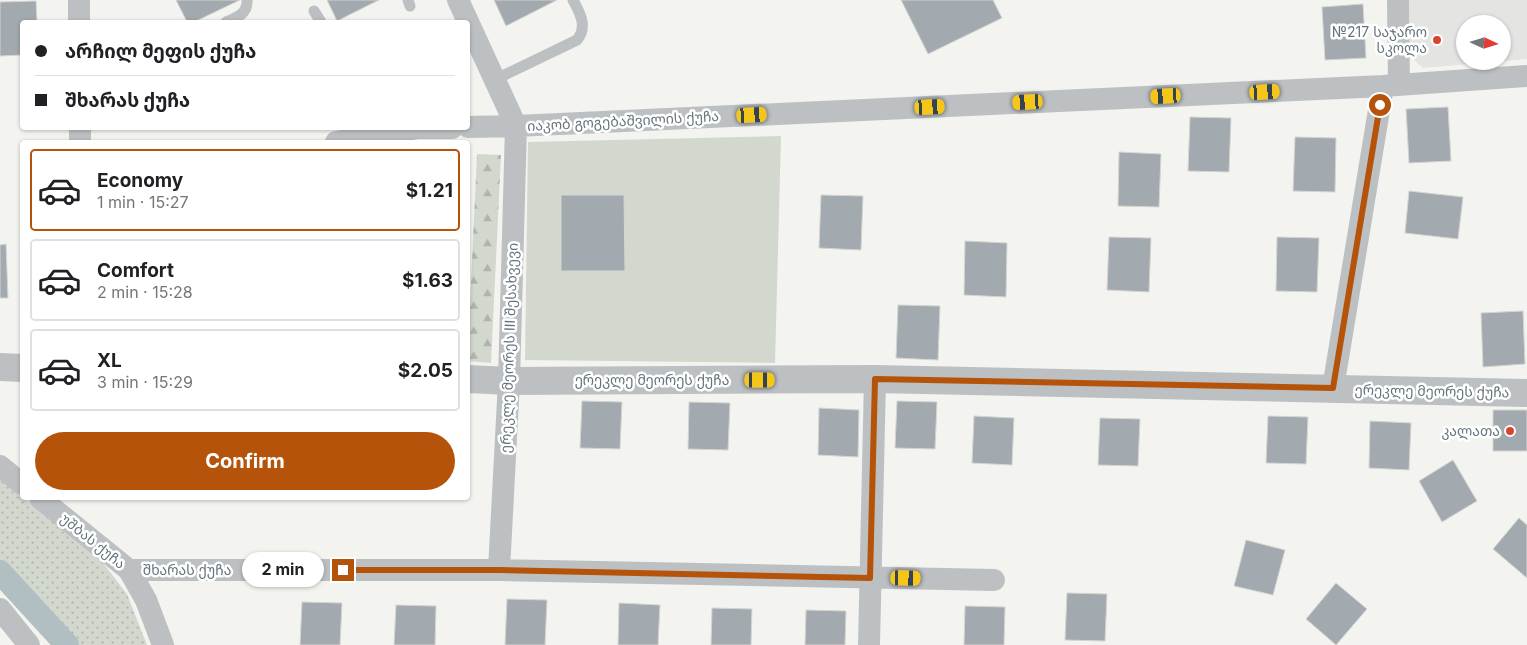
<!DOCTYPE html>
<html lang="en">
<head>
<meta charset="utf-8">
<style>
	:root { --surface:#fff; --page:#f2f2f2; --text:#202124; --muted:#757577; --line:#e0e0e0; --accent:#b45309 }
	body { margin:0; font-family:Inter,"Noto Sans Georgian",sans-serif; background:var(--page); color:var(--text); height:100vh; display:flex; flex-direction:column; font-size:19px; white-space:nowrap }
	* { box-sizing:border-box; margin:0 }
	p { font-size:16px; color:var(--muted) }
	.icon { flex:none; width:28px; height:28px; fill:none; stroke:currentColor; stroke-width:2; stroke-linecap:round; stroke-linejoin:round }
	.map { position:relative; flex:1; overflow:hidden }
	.details { position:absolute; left:20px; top:140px; width:450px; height:360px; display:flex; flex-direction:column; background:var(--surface); border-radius:5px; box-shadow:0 1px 4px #0004 }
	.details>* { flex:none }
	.guide { position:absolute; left:20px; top:20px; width:450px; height:110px; border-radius:5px; box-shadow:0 1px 4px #0004; display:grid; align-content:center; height:110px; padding:0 15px; background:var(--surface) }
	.needle { width:32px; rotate:94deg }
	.tools { position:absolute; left:1456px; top:15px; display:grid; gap:10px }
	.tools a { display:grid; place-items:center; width:55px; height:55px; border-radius:50%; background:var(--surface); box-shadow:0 1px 4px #0004; font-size:25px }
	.end { position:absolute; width:22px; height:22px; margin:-11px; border:6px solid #b45309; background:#fff; box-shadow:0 0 0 2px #fff }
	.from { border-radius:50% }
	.bubble { position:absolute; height:35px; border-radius:18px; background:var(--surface); box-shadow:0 1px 4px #0004; font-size:16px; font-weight:700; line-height:35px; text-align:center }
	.car { position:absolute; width:15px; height:30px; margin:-15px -8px; border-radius:6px; box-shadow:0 0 4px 1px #0007; background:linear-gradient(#f5c518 24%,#345 0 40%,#f5c518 0 76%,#345 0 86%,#f5c518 0) }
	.guide b { display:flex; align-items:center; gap:18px; height:48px; font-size:19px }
	.guide b+b { border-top:1px solid var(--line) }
	.guide i { width:12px; height:12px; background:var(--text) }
	ul { padding:9px 0 0; list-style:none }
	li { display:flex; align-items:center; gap:15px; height:82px; margin:0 10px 8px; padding:0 5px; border:2px solid var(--line); border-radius:5px }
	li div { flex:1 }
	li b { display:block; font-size:19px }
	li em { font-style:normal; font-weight:700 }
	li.selected { border-color:var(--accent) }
	li>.icon { width:45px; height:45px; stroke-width:1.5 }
	.action { display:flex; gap:10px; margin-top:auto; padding:10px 15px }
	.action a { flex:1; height:58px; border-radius:30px; background:var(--accent); color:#fff; font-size:20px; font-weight:700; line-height:58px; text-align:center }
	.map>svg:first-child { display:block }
</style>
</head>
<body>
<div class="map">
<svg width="1527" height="645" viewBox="0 0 1527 645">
	<defs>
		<pattern id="grass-dots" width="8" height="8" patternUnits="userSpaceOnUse" patternTransform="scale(1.25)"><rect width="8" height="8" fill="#d3d8cf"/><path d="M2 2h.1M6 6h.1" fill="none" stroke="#afb4ad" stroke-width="1.8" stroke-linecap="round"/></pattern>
		<pattern id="forest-firs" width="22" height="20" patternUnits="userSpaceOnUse" patternTransform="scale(1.25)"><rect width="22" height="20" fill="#d3d8cf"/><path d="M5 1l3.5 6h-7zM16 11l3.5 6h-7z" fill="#afb4ad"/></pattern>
	</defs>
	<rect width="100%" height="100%" fill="#f3f3ef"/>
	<!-- built -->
	<path fill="#e4e5e3" d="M 1409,0 L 1527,0 L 1527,59 L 1503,61 L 1502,24 L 1465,24 L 1465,61 L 1502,61 L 1423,68 L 1410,56 Z"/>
	<!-- grass -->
	<path fill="url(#grass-dots)" d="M 0,480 L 96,554 L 127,594 L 147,645 L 51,645 L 0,583 Z"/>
	<!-- forest -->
	<path fill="url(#forest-firs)" d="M 477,154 L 501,155 L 491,363 L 468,361 L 468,328 L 469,327 Z"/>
	<!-- park -->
	<path fill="#d3d8cf" d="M 781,136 L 775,363 L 525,360 L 528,142 Z"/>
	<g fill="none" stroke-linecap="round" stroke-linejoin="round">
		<!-- canal -->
		<path stroke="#b1bfc2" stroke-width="24" d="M 0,572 L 67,645"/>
	</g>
	<!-- building -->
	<path fill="#a2aaaf" stroke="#d5d4d2" d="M 176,0 L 240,0 L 194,22 L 187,22 Z
		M 327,0 L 379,0 L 337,21 Z
		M 494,0 L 557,0 L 506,26 Z
		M 901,0 L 993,0 L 1002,18 L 928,54 Z
		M 36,1 L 37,22 L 22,22 L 22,55 L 0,56 L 0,2 Z
		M 1363,4 L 1366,58 L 1325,60 L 1322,7 Z
		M 1448,107 L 1451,161 L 1409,163 L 1406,109 Z
		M 1190,117 L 1231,118 L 1229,172 L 1188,171 Z
		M 1295,137 L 1336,138 L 1335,192 L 1293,191 Z
		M 1119,152 L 1161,154 L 1159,207 L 1118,206 Z
		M 1409,191 L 1463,197 L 1458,239 L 1405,233 Z
		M 561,195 L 624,195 L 625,271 L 561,271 Z
		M 821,195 L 863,196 L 861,250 L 819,248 Z
		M 1109,237 L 1151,238 L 1149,292 L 1107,290 Z
		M 1277,237 L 1319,238 L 1317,292 L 1276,291 Z
		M 965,241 L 1007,243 L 1006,297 L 964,295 Z
		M 6,244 L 8,298 L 0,298 L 0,245 Z
		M 898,305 L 940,306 L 938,360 L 896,358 Z
		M 1523,311 L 1525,364 L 1483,367 L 1481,313 Z
		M 582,401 L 622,402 L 620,449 L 580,448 Z
		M 897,401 L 937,402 L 935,449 L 895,448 Z
		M 689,402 L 730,403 L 728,450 L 688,449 Z
		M 819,408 L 859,410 L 858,457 L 818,455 Z
		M 1493,410 L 1527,410 L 1527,451 L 1493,451 Z
		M 974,416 L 1014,418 L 1012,465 L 972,463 Z
		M 1268,416 L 1308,417 L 1306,464 L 1266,463 Z
		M 1100,418 L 1140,419 L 1138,466 L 1098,465 Z
		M 1370,421 L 1411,423 L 1409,470 L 1369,468 Z
		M 1453,460 L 1477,501 L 1442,522 L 1419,481 Z
		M 1519,518 L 1527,525 L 1527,578 L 1493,549 Z
		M 1246,540 L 1285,550 L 1273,595 L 1234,586 Z
		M 1336,583 L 1367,609 L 1336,645 L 1306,619 Z
		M 1067,593 L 1107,594 L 1105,641 L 1065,640 Z
		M 507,599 L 547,600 L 545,645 L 505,645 Z
		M 302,602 L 342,603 L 340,645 L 300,645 Z
		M 619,603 L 660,605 L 658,645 L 618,645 Z
		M 396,605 L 436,606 L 435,645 L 394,645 Z
		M 965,606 L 1005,607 L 1004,645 L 964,645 Z
		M 712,608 L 752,609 L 751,645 L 711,645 Z
		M 806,610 L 846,611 L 845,645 L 805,645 Z"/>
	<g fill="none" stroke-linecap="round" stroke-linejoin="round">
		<!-- service -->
		<path stroke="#bcc0c3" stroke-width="11" d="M 408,0 L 410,6
			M 314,11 L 321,22
			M 226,22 C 236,18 248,14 247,0
			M 494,80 L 577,40 C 588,27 580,13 573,0"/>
		<!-- minor -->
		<path stroke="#bcc0c3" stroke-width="22" d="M 79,0 L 79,22
			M 458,0 L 516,126 L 509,381 L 499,570
			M 1398,0 L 1399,85
			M 468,127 L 516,126 L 1383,86 L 1527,76
			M 80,128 L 80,142
			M 336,142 L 418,128 L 452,128
			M 1333,388 L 1383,86
			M 0,466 L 22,484
			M 40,498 L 129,570 L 146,600 L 163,645
			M 129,570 L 499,570 L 994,580
			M 0,609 L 29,645
			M 869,645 L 875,379"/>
		<!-- tertiary -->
		<path stroke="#bcc0c3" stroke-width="28" d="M 0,367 L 22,368
			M 468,379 L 509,381 L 875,379 L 1527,393"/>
	</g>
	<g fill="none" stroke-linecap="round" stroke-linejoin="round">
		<!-- route -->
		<path stroke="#b45309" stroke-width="6" d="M 343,570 L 500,570 L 870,578 L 875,379 L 1333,388 L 1380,105"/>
	</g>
	<!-- markers -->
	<g fill="#d7452c" stroke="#fff" stroke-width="2">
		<circle cx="1437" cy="40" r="5"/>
		<circle cx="1510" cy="431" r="5"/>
	</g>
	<g text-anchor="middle" stroke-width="5" stroke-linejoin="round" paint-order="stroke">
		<!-- poi labels -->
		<g font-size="14" fill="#64757f" stroke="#fff" text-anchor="end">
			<text x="1427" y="37">№217 საჯარო<tspan x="1427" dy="16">სკოლა</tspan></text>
			<text x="1500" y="436">კალათა</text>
		</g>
		<!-- street labels -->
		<g font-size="14" fill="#64757f" stroke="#fff">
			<text transform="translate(623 121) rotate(-3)" y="5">იაკობ გოგებაშვილის ქუჩა</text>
			<text transform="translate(509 348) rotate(-88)" y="5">ერეკლე მეორეს III შესახვევი</text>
			<text x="652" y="385">ერეკლე მეორეს ქუჩა</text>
			<text transform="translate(1432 391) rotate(1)" y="5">ერეკლე მეორეს ქუჩა</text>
			<text transform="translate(93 541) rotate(39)" y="5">უშბას ქუჩა</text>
			<text x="187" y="575">შხარას ქუჩა</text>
		</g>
	</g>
</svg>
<div class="tools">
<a><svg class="needle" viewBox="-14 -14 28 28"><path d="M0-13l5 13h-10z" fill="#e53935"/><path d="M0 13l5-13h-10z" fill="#757577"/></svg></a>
</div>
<i class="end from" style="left:1380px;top:105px"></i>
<i class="end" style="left:343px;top:570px"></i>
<div class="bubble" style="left:242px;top:552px;width:82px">2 min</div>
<i class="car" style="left:1265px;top:92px;rotate:87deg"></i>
<i class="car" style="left:1166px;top:96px;rotate:267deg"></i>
<i class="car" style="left:1028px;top:102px;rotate:267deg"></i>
<i class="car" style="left:930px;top:107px;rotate:87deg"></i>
<i class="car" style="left:752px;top:115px;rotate:87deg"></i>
<i class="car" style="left:760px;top:380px;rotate:90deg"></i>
<i class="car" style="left:906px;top:578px;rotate:91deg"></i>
<div class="guide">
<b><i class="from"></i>არჩილ მეფის ქუჩა</b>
<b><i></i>შხარას ქუჩა</b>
</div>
<section class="details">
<ul>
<li class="selected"><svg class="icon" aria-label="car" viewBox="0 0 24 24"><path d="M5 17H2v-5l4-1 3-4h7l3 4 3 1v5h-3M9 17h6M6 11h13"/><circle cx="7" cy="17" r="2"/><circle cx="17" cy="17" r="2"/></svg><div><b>Economy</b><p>1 min · 15:27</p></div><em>$1.21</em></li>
<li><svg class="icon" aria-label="car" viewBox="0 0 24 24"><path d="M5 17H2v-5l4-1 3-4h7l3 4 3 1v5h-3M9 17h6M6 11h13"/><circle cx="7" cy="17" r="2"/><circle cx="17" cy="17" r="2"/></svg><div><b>Comfort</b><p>2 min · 15:28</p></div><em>$1.63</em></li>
<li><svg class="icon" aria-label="car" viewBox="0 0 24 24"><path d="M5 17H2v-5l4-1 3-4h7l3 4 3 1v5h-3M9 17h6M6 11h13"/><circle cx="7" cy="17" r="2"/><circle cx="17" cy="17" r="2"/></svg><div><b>XL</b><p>3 min · 15:29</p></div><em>$2.05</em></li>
</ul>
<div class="action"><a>Confirm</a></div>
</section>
</div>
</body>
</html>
